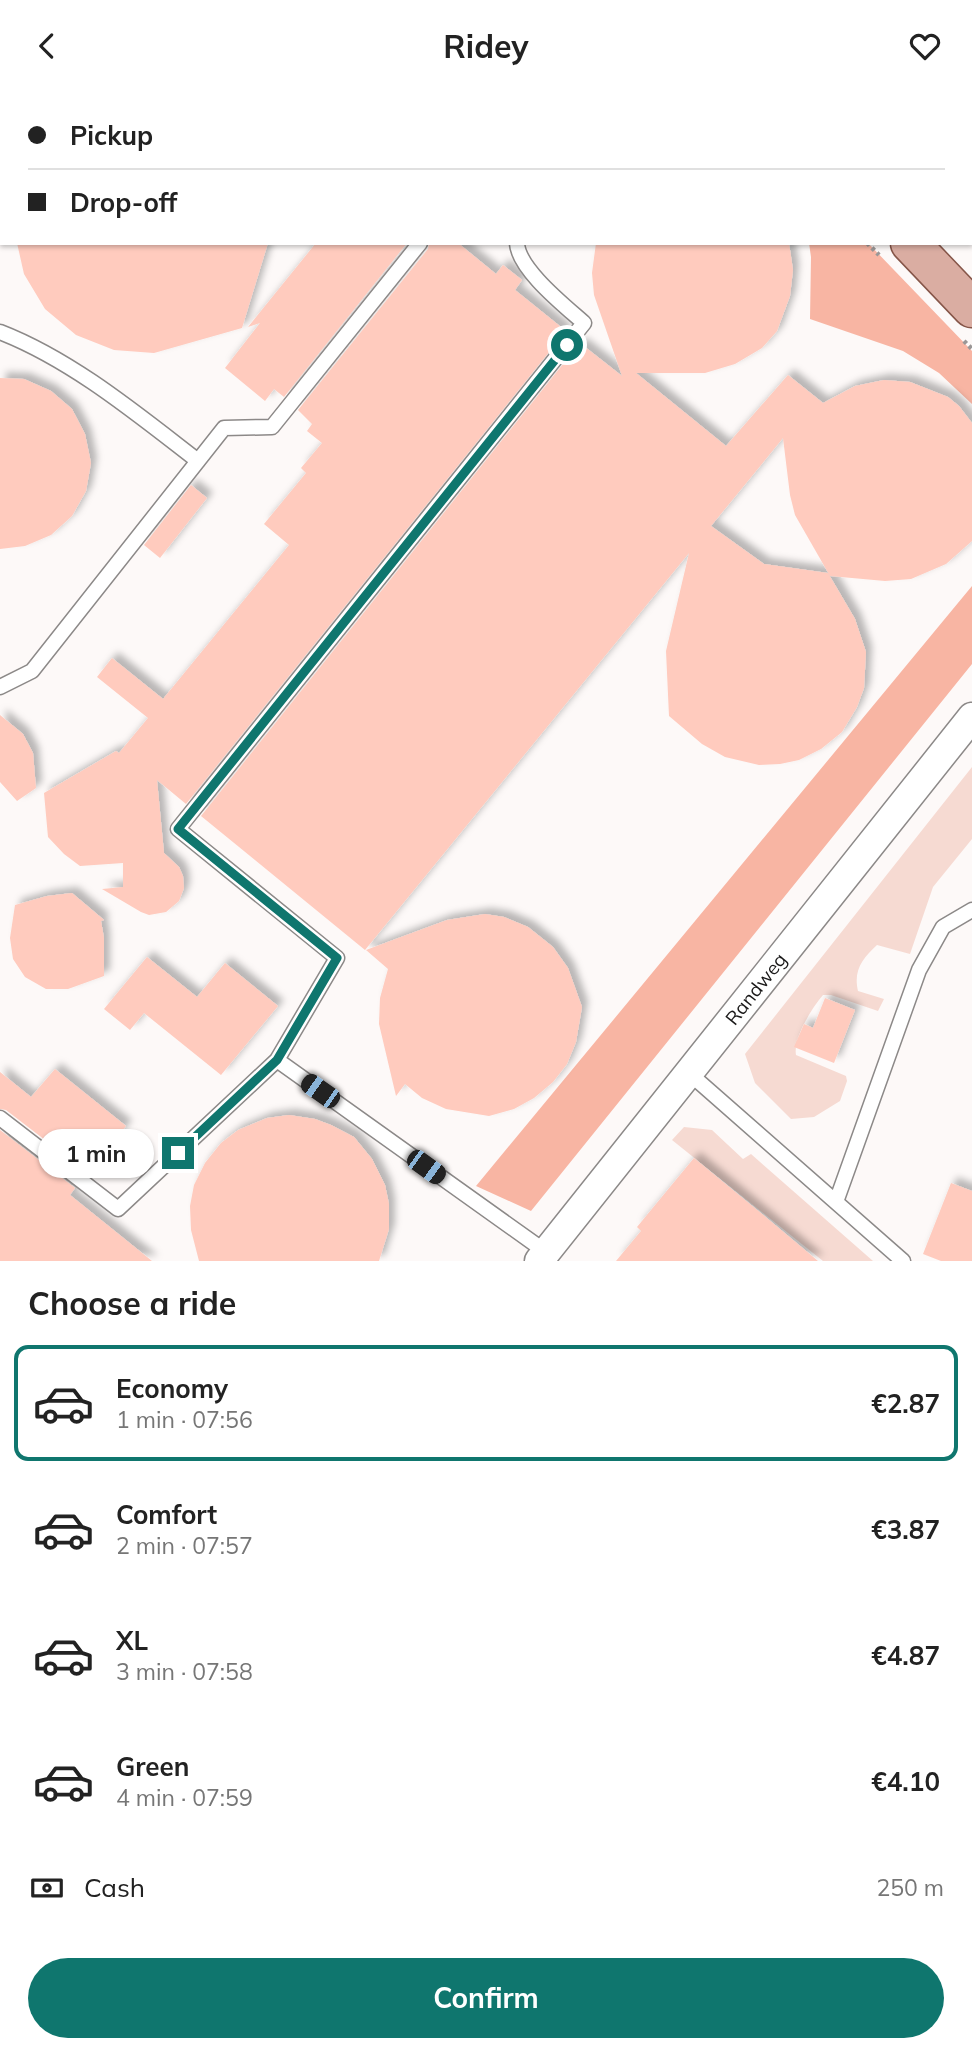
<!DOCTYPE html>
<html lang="en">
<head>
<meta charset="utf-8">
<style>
	:root { --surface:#fff; --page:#f2f2f2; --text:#222; --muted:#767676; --line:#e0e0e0; --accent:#0f766e }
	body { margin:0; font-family:Mulish,sans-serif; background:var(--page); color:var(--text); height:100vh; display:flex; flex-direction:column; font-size:26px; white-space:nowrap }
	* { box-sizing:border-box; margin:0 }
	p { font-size:23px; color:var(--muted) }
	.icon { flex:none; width:38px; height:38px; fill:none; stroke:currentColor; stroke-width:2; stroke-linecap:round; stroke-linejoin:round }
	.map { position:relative; height:1170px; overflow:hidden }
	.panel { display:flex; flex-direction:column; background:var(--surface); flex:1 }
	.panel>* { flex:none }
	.top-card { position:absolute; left:0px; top:0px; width:973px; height:154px; box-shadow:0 2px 5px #0004; display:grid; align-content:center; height:154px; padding:0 28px; background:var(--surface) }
	.end { position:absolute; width:32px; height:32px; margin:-16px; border:9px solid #0f766e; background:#fff; box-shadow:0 0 0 4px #fff }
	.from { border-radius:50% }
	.bubble { position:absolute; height:49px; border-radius:24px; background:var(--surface); box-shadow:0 2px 5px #0004; font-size:23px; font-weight:700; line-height:49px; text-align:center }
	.car { position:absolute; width:21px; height:42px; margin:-21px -10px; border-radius:9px; box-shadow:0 0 5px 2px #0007; background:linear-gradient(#222 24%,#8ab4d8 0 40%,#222 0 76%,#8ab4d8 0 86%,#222 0) }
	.top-card b { display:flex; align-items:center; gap:24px; height:66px; font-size:26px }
	.top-card b+b { border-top:2px solid var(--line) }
	.top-card i { width:18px; height:18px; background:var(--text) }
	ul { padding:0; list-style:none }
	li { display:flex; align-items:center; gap:21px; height:116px; margin:0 14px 10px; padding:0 14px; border:4px solid transparent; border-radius:14px }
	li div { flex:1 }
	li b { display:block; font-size:26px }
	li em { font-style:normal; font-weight:700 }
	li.active { border-color:var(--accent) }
	li>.icon { width:63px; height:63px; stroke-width:1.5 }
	h2 { padding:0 28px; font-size:32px; line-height:84px }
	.pay { display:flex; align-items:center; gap:18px; height:77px; padding:0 28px; font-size:26px }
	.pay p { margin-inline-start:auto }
	.primary-button { display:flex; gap:14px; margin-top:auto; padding:14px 28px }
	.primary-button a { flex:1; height:80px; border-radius:42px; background:var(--accent); color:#fff; font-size:28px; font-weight:700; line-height:80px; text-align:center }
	header { display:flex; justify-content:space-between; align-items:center; height:91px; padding:0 28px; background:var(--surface); font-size:32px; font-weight:700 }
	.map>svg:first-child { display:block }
</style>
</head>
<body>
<header><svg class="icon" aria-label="back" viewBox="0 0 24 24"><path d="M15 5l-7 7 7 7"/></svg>Ridey<svg class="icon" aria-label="heart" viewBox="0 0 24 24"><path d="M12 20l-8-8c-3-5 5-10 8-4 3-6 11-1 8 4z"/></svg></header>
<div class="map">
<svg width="972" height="1170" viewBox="0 0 972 1170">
	<defs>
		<filter id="shadow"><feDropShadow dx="6" dy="-6" stdDeviation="3.5" flood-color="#0004"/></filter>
	</defs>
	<rect width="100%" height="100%" fill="#fdf9f8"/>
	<!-- green -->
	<path fill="#f6dad2" d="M 972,676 L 972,748 L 933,796 L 910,863 L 877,854 C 863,867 853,879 858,900 L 884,908 L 878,920 L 831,904 L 823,904 C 812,917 793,947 796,964 L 846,985 L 847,990 L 840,1010 L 814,1026 L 791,1028 L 755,992 L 745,963 Z
		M 684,1036 L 712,1039 L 743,1068 L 751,1063 L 873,1170 L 823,1170 L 672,1049 Z"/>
	<!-- forest -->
	<path fill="#f8b5a3" d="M 0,0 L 65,0 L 2,2 L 0,70 Z
		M 809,152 L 868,152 L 972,260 L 972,313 L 939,282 L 903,260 L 810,228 L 811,166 Z
		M 972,495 L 972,573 L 531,1120 L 476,1095 Z"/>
	<!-- building -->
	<path fill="#ffcbbe" filter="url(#shadow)" d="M 17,152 L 268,152 L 242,237 L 154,262 L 114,259 L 76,244 L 45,218 L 24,183 Z
		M 316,152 L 407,152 L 284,306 L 274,298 L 265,310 L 225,277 L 260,232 L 248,236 Z
		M 429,152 L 458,152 L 496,183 L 503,174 L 522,189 L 515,199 L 566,240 L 186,713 L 157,689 L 164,762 L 179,776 L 183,785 L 184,797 L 179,810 L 166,821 L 149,824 L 141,821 L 102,798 L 123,796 L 123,772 L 80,775 L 64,763 L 48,746 L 44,702 L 116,660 L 119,662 L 148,627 L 97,586 L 112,567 L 163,608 L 289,454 L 264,433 L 306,382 L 301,377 L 322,352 L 307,340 L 312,333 L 298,319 L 428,158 Z
		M 596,152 L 789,152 L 793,179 L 790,205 L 777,240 L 762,257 L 735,273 L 705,282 L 636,282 L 726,355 L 788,284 L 823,312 L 855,295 L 884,289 L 910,291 L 948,306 L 959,315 L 972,332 L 972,450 L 946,473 L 911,488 L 885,490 L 830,485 L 795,424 L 790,404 L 783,347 L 711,435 L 764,473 L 828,482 L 855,528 L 866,561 L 864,597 L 857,616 L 842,641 L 821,658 L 799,669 L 780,673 L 759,674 L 725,666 L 702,653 L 669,625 L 666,560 L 689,462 L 365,859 L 201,725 L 580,252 L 622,285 L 594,204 L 592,182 Z
		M 0,287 L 24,288 L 51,300 L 72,318 L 85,343 L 91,372 L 86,400 L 72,425 L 51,444 L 25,455 L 0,458 Z
		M 191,394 L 207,407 L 160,467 L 144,454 Z
		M 0,624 L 23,643 L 33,662 L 36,697 L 17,710 L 0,691 Z
		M 72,802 L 104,829 L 101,830 L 104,847 L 104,885 L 68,898 L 46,898 L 25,886 L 13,868 L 10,847 L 15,814 L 47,805 Z
		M 485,823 L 504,826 L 528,836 L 553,856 L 568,877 L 582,916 L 576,951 L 567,973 L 553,991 L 534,1007 L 514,1018 L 489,1025 L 446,1018 L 422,1007 L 405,993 L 396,1005 L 379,933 L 380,907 L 388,878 L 366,859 L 447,829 Z
		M 147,866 L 197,906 L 225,872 L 278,915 L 221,984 L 144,922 L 130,939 L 104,918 Z
		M 825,907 L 855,919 L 834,972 L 794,956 L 804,933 L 813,937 Z
		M 55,978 L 126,1035 L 88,1082 L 6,1019 L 0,1018 L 0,981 L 31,1006 Z
		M 289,1024 L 315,1028 L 331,1034 L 354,1046 L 372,1068 L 385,1094 L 389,1113 L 389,1138 L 379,1170 L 199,1170 L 191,1139 L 190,1115 L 194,1094 L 205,1072 L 221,1052 L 238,1039 L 267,1027 Z
		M 0,1039 L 75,1097 L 70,1104 L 152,1170 L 0,1170 Z
		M 694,1067 L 762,1123 L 818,1170 L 616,1170 L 641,1140 L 637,1136 Z
		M 951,1092 L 972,1100 L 972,1170 L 941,1170 L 923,1163 Z"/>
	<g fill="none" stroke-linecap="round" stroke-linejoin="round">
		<!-- lane casing -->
		<g stroke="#8c8988" stroke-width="17">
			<path id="lane" d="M 533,0 L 534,2
				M 88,2 L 91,0
				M 0,115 L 2,110
				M 971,125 L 972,124
				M 517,152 C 518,178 565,215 584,232 L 178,738 L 337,867 L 277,969 L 546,1161
				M 0,241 C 72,269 137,323 198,370
				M 0,596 L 32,580 L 224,337 L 272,336 L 420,152
				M 689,982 L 903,1170
				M 0,1027 L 118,1118 L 277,969
				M 836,1111 L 919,879 L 943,836 L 972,819"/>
		</g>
		<!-- street casing -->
		<g stroke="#8c8988" stroke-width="31">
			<g id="street">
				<path id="s1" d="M 539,1170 L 972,626"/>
			</g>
		</g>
		<!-- primary casing -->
		<g stroke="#865649" stroke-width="41">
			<path id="primary" d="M 766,0 L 768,2
				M 910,152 L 972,217"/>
		</g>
		<!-- path -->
		<path stroke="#9a9797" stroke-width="4.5" stroke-dasharray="3.5 3.5" stroke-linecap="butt" d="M 717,0 L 718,2
			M 867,152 L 879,164
			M 964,250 L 972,258"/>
		<!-- lane -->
		<use href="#lane" stroke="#fff" stroke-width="14"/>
		<!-- street -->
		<use href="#street" stroke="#fff" stroke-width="28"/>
		<!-- primary -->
		<use href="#primary" stroke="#daada2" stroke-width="38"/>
	</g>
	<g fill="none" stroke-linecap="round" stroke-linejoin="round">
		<!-- route -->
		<path stroke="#0f766e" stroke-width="9" d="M 178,1062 L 277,969 L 337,867 L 178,738 L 567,254"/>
	</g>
	<g text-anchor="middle" stroke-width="6" stroke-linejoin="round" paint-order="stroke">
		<!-- street labels -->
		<g font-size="19" fill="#191818" stroke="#fff">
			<text dy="7" stroke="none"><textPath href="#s1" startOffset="348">Randweg</textPath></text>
		</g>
	</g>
</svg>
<i class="end from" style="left:567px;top:254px"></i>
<i class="end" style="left:178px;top:1062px"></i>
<div class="bubble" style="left:38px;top:1038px;width:116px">1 min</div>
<i class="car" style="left:320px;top:1000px;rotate:305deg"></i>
<i class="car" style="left:426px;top:1076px;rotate:126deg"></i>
<div class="top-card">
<b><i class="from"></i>Pickup</b>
<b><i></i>Drop-off</b>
</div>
</div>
<section class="panel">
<h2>Choose a ride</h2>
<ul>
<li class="active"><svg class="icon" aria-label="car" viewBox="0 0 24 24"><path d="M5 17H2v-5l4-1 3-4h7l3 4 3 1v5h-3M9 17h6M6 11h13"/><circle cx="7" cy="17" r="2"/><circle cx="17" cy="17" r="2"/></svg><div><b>Economy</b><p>1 min · 07:56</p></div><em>€2.87</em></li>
<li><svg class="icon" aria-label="car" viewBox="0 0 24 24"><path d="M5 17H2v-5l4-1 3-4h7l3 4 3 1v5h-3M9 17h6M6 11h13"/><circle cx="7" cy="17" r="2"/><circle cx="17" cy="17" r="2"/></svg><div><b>Comfort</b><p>2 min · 07:57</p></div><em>€3.87</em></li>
<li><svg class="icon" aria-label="car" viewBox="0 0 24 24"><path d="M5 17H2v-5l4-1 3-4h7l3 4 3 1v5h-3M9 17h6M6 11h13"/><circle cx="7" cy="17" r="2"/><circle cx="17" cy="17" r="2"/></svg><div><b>XL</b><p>3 min · 07:58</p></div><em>€4.87</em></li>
<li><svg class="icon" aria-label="car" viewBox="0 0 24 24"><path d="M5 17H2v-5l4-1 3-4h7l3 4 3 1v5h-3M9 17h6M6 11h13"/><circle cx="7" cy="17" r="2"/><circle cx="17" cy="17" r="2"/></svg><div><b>Green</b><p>4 min · 07:59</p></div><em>€4.10</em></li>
</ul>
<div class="pay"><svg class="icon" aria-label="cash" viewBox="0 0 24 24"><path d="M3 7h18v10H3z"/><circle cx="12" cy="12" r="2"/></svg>Cash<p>250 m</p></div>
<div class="primary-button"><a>Confirm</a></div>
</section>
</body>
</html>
